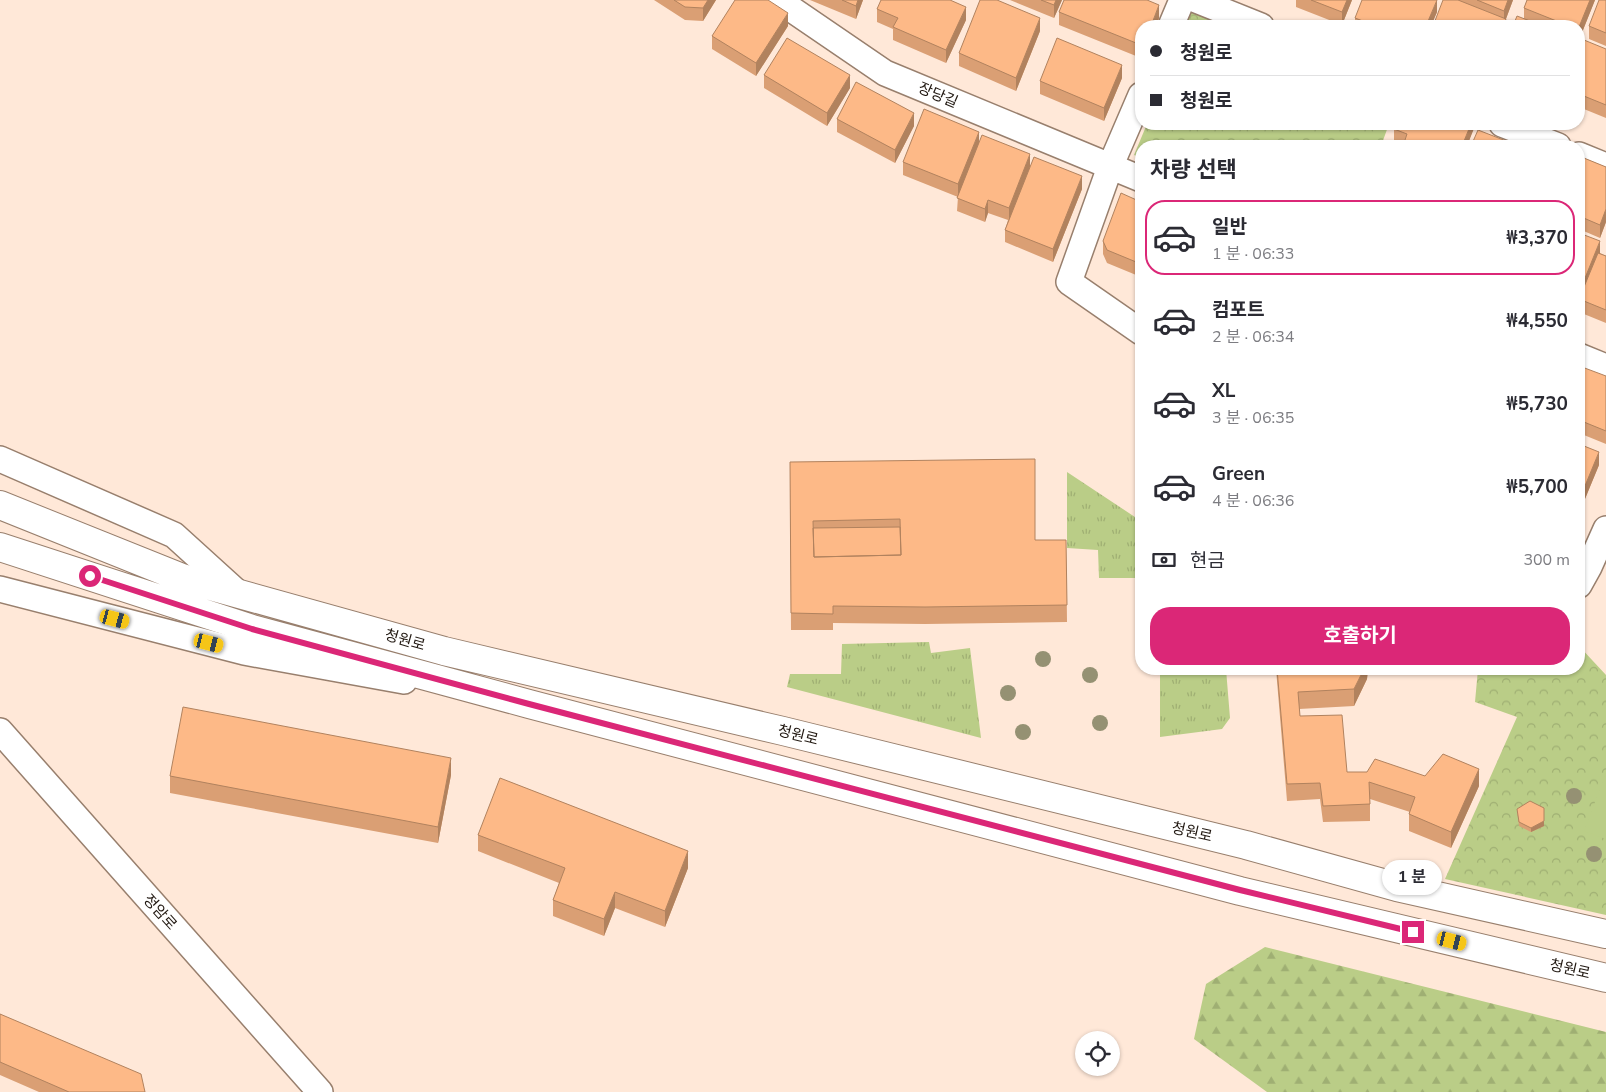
<!DOCTYPE html>
<html lang="ko">
<head>
<meta charset="utf-8">
<style>
	:root { --surface:#fff; --page:#f7f7f7; --text:#2b2b33; --muted:#7c7c81; --line:#e1e1e2; --accent:#db2777 }
	body { margin:0; font-family:"Nunito Sans","Noto Sans KR",sans-serif; background:var(--page); color:var(--text); height:100vh; display:flex; flex-direction:column; font-size:19px; white-space:nowrap }
	* { box-sizing:border-box; margin:0 }
	p { font-size:16px; color:var(--muted) }
	.icon { flex:none; width:28px; height:28px; fill:none; stroke:currentColor; stroke-width:2; stroke-linecap:round; stroke-linejoin:round }
	.map { position:relative; flex:1; overflow:hidden }
	.side { position:absolute; left:1135px; top:140px; width:450px; height:535px; display:flex; flex-direction:column; background:var(--surface); border-radius:20px; box-shadow:0 1px 4px #0004 }
	.side>* { flex:none }
	.hud { position:absolute; left:1135px; top:20px; width:450px; height:110px; border-radius:20px; box-shadow:0 1px 4px #0004; display:grid; align-content:center; height:110px; padding:0 15px; background:var(--surface) }
	.buttons { position:absolute; left:1075px; top:1031px; display:grid; gap:10px }
	.buttons a { display:grid; place-items:center; width:45px; height:45px; border-radius:50%; background:var(--surface); box-shadow:0 1px 4px #0004; font-size:25px }
	.end { position:absolute; width:22px; height:22px; margin:-11px; border:6px solid #db2777; background:#fff; box-shadow:0 0 0 2px #fff }
	.from { border-radius:50% }
	.bubble { position:absolute; height:35px; border-radius:18px; background:var(--surface); box-shadow:0 1px 4px #0004; font-size:16px; font-weight:700; line-height:35px; text-align:center }
	.car { position:absolute; width:15px; height:30px; margin:-15px -8px; border-radius:6px; box-shadow:0 0 4px 1px #0007; background:linear-gradient(#f5c518 24%,#345 0 40%,#f5c518 0 76%,#345 0 86%,#f5c518 0) }
	.hud b { display:flex; align-items:center; gap:18px; height:48px; font-size:19px }
	.hud b+b { border-top:1px solid var(--line) }
	.hud i { width:12px; height:12px; background:var(--text) }
	ul { padding:0; list-style:none }
	li { display:flex; align-items:center; gap:15px; height:75px; margin:0 10px 8px; padding:0 5px; border:2px solid transparent; border-radius:20px }
	li div { flex:1 }
	li b { display:block; font-size:19px }
	li em { font-style:normal; font-weight:700 }
	li.on { border-color:var(--accent) }
	li>.icon { width:45px; height:45px; stroke-width:1.5 }
	h2 { padding:0 15px; font-size:22px; line-height:60px }
	.pay { display:flex; align-items:center; gap:12px; height:55px; padding:0 15px; font-size:19px }
	.pay p { margin-inline-start:auto }
	.button { display:flex; gap:10px; margin-top:auto; padding:10px 15px }
	.button a { flex:1; height:58px; border-radius:20px; background:var(--accent); color:#fff; font-size:20px; font-weight:700; line-height:58px; text-align:center }
	.map>svg:first-child { display:block }
</style>
</head>
<body>
<div class="map">
<svg width="1606" height="1092" viewBox="0 0 1606 1092">
	<defs>
		<pattern id="grass-tufts" width="24" height="20" patternUnits="userSpaceOnUse" patternTransform="scale(1.25)"><rect width="24" height="20" fill="#bacd87"/><path d="M3 7l-1-3M5 7V3M7 7l1-3M15 17l-1-3M17 17v-4M19 17l1-3" fill="none" stroke="#9faf73"/></pattern>
		<pattern id="forest-firs" width="22" height="20" patternUnits="userSpaceOnUse" patternTransform="scale(1.25)"><rect width="22" height="20" fill="#bacd87"/><path d="M5 1l3.5 6h-7zM16 11l3.5 6h-7z" fill="#9faf73"/></pattern>
		<pattern id="park-crowns" width="20" height="18" patternUnits="userSpaceOnUse" patternTransform="scale(1.25)"><rect width="20" height="18" fill="#bacd87"/><path d="M2 6a3 3 0 1 1 6 0M12 15a3 3 0 1 1 6 0" fill="none" stroke="#9faf73"/></pattern>
	</defs>
	<rect width="100%" height="100%" fill="#ffe8d8"/>
	<!-- grass -->
	<path fill="url(#grass-tufts)" d="M 1067,472 L 1141,521 L 1141,578 L 1099,578 L 1098,550 L 1067,548 Z
		M 929,642 L 931,653 L 970,648 L 981,738 L 787,687 L 790,674 L 841,674 L 842,644 Z
		M 1160,669 L 1226,669 L 1230,718 L 1222,729 L 1160,737 Z"/>
	<!-- forest -->
	<path fill="url(#forest-firs)" d="M 1265,947 L 1606,1032 L 1606,1092 L 1267,1092 L 1194,1039 L 1206,984 Z"/>
	<!-- park -->
	<path fill="url(#park-crowns)" d="M 1193,7 L 1241,26 L 1185,26 Z
		M 1147,124 L 1389,124 L 1381,146 L 1141,146 L 1141,158 L 1134,155 Z
		M 1579,646 L 1606,675 L 1606,915 L 1445,879 L 1517,717 L 1475,702 L 1478,669 L 1579,669 Z"/>
	<!-- garden -->
	<path fill="#bacd87" d="M 1606,773 L 1606,839 L 1584,831 Z"/>
	<g fill="none" stroke-linecap="round" stroke-linejoin="round">
		<!-- minor casing -->
		<g stroke="#987f6d" stroke-width="28">
			<path id="minor" d="M 778,0 L 885,73 L 1141,179
				M 1196,0 L 1261,26
				M 1171,26 L 1182,0
				M 1141,95 L 1110,167 L 1069,282 L 1141,332
				M 1502,124 L 1558,146
				M 1579,155 L 1606,166
				M 1579,356 L 1606,367
				M 0,459 L 174,535 L 239,594
				M 1579,585 L 1589,567 L 1606,529
				M 0,589 L 244,652 L 404,681
				M 0,731 L 320,1092"/>
		</g>
		<!-- secondary casing -->
		<g stroke="#987f6d" stroke-width="30">
			<path id="secondary" d="M 0,505 L 182,578 L 444,651 L 783,731 L 1246,845 L 1397,887 L 1606,934
				M 0,547 L 252,629 L 529,704 L 1240,891 L 1606,978"/>
		</g>
		<!-- minor -->
		<use href="#minor" stroke="#fff" stroke-width="25"/>
		<!-- secondary -->
		<use href="#secondary" stroke="#fff" stroke-width="28"/>
	</g>
	<!-- trees -->
	<g fill="#959173">
		<circle cx="1043" cy="659" r="8"/>
		<circle cx="1090" cy="675" r="8"/>
		<circle cx="1008" cy="693" r="8"/>
		<circle cx="1100" cy="723" r="8"/>
		<circle cx="1023" cy="732" r="8"/>
		<circle cx="1574" cy="796" r="8"/>
		<circle cx="1594" cy="854" r="8"/>
	</g>
	<!-- wall -->
	<path fill="#da9f74" d="M 654,0 L 716,0 L 703,21 L 685,20 Z
		M 810,0 L 863,0 L 856,19 Z
		M 1010,0 L 1062,0 L 1054,18 Z
		M 1296,0 L 1352,0 L 1342,25 L 1296,7 Z
		M 1443,0 L 1513,0 L 1506,19 L 1506,26 Z
		M 1527,0 L 1595,0 L 1579,40 L 1579,26 L 1513,26 L 1524,19 L 1524,8 Z
		M 1606,0 L 1606,46 L 1589,39 L 1589,26 Z
		M 877,9 L 966,20 L 946,63 L 893,40 L 893,29 L 877,22 Z
		M 1059,12 L 1159,18 L 1156,26 L 1141,26 L 1141,58 L 1059,25 Z
		M 1437,12 L 1431,26 L 1355,26 L 1355,18 Z
		M 788,26 L 756,76 L 712,49 L 712,36 Z
		M 1040,31 L 1016,91 L 959,66 L 959,53 Z
		M 1606,49 L 1606,118 L 1579,107 L 1579,53 Z
		M 764,75 L 850,88 L 827,126 L 764,88 Z
		M 1122,78 L 1104,121 L 1040,94 L 1040,81 Z
		M 837,119 L 914,126 L 895,163 L 837,132 Z
		M 1475,124 L 1467,146 L 1404,146 L 1394,142 L 1394,129 Z
		M 979,144 L 1082,189 L 1053,262 L 1005,242 L 1005,230 L 1008,220 L 988,213 L 985,222 L 957,211 L 958,197 L 903,175 L 903,162 Z
		M 1579,156 L 1606,167 L 1606,222 L 1600,238 L 1579,229 Z
		M 1141,202 L 1141,277 L 1107,263 L 1103,254 L 1103,241 Z
		M 1579,233 L 1600,253 L 1606,256 L 1606,323 L 1579,312 Z
		M 1579,376 L 1606,376 L 1606,444 L 1579,433 Z
		M 1579,444 L 1599,465 L 1580,511 L 1579,510 Z
		M 790,462 L 1035,540 L 1066,540 L 1067,622 L 925,624 L 833,623 L 833,630 L 791,630 Z
		M 1276,669 L 1368,669 L 1367,679 L 1354,706 L 1299,709 L 1300,716 L 1347,772 L 1425,776 L 1479,786 L 1451,848 L 1409,831 L 1409,814 L 1410,812 L 1370,799 L 1370,821 L 1323,822 L 1320,799 L 1287,801 Z
		M 451,775 L 438,843 L 170,793 L 170,776 Z
		M 1544,808 L 1544,826 L 1531,832 L 1519,826 L 1517,809 Z
		M 478,835 L 688,868 L 665,927 L 615,908 L 604,936 L 553,916 L 553,900 L 559,883 L 478,851 Z
		M 0,1014 L 145,1092 L 39,1092 L 0,1075 Z"/>
	<!-- shaded-wall -->
	<path fill="#b1825e" d="M 708,0 L 716,0 L 703,21 L 703,8 Z
		M 858,0 L 863,0 L 856,19 L 856,6 Z
		M 1056,0 L 1062,0 L 1054,18 L 1054,5 Z
		M 1347,0 L 1352,0 L 1342,25 L 1342,12 Z
		M 1437,0 L 1437,12 L 1431,26 L 1426,26 Z
		M 1508,0 L 1513,0 L 1504,24 L 1504,11 Z
		M 1590,0 L 1595,0 L 1579,40 L 1579,27 Z
		M 1159,5 L 1159,18 L 1156,26 L 1151,26 Z
		M 966,7 L 966,20 L 946,63 L 946,50 Z
		M 788,13 L 788,26 L 756,76 L 756,63 Z
		M 1040,18 L 1040,31 L 1016,91 L 1016,78 Z
		M 1122,65 L 1122,78 L 1104,121 L 1104,108 Z
		M 850,75 L 850,88 L 827,126 L 827,113 Z
		M 914,113 L 914,126 L 895,163 L 895,150 Z
		M 1471,124 L 1475,124 L 1475,126 L 1467,146 L 1462,146 Z
		M 979,132 L 979,144 L 958,197 L 958,184 Z
		M 1030,154 L 1030,167 L 1009,221 L 1009,208 Z
		M 1082,176 L 1082,189 L 1053,262 L 1053,249 Z
		M 988,200 L 988,213 L 985,222 L 985,209 Z
		M 1606,209 L 1606,222 L 1600,238 L 1600,225 Z
		M 1600,241 L 1600,254 L 1581,301 L 1581,288 Z
		M 1599,452 L 1599,465 L 1580,511 L 1580,498 Z
		M 1364,669 L 1368,669 L 1367,679 L 1354,706 L 1354,689 Z
		M 451,758 L 451,775 L 438,843 L 438,827 Z
		M 1479,769 L 1479,786 L 1451,848 L 1451,832 Z
		M 1544,821 L 1544,826 L 1531,832 L 1531,828 Z
		M 688,851 L 688,868 L 665,927 L 665,911 Z
		M 615,892 L 615,908 L 604,936 L 604,919 Z"/>
	<!-- building -->
	<path fill="#fdb987" stroke="#b1825e" fill-rule="evenodd" d="M 674,0 L 708,0 L 703,8 L 685,7 Z
		M 735,0 L 768,0 L 788,13 L 756,63 L 712,36 Z
		M 842,0 L 858,0 L 856,6 Z
		M 881,0 L 950,0 L 966,7 L 946,50 L 893,27 L 898,18 L 877,9 Z
		M 980,0 L 997,0 L 1040,18 L 1016,78 L 959,53 Z
		M 1041,0 L 1056,0 L 1054,5 Z
		M 1064,0 L 1147,0 L 1159,5 L 1151,26 L 1141,26 L 1141,45 L 1059,12 Z
		M 1311,0 L 1347,0 L 1342,12 Z
		M 1362,0 L 1437,0 L 1426,26 L 1376,26 L 1355,18 Z
		M 1443,0 L 1458,0 L 1506,19 L 1503,26 L 1433,26 Z
		M 1477,0 L 1508,0 L 1504,11 Z
		M 1527,0 L 1590,0 L 1579,27 L 1579,26 L 1569,26 L 1524,8 Z
		M 1599,0 L 1606,0 L 1606,33 L 1589,26 Z
		M 1517,16 L 1543,26 L 1513,26 Z
		M 787,38 L 850,75 L 827,113 L 764,75 Z
		M 1057,38 L 1122,65 L 1104,108 L 1040,81 Z
		M 1584,40 L 1606,49 L 1606,105 L 1579,94 L 1579,53 Z
		M 856,82 L 914,113 L 895,150 L 837,119 Z
		M 924,109 L 979,132 L 958,184 L 903,162 Z
		M 1396,124 L 1471,124 L 1462,146 L 1412,146 L 1404,143 L 1407,134 L 1394,129 Z
		M 1478,130 L 1519,146 L 1471,146 Z
		M 982,135 L 1030,154 L 1009,208 L 988,200 L 985,209 L 957,198 Z
		M 1579,156 L 1606,167 L 1606,209 L 1600,225 L 1579,216 Z
		M 1034,157 L 1082,176 L 1053,249 L 1005,230 Z
		M 1121,193 L 1141,202 L 1141,264 L 1107,250 L 1103,241 Z
		M 1579,233 L 1600,241 L 1581,288 L 1579,287 Z
		M 1598,253 L 1606,256 L 1606,310 L 1579,299 Z
		M 1582,367 L 1606,376 L 1606,431 L 1579,420 L 1579,376 Z
		M 1579,444 L 1599,452 L 1580,498 L 1579,497 Z
		M 1035,459 L 1035,540 L 1066,540 L 1067,605 L 925,607 L 833,606 L 833,614 L 791,613 L 790,462 ZM 900,519 L 901,555 L 814,557 L 813,521 Z
		M 900,527 L 901,555 L 814,557 L 813,528 Z
		M 1277,669 L 1364,669 L 1354,689 L 1298,692 L 1300,716 L 1342,715 L 1347,772 L 1367,772 L 1375,759 L 1425,776 L 1443,754 L 1479,769 L 1451,832 L 1409,814 L 1415,797 L 1369,782 L 1370,804 L 1323,806 L 1320,783 L 1287,784 Z
		M 183,707 L 451,758 L 438,827 L 170,776 Z
		M 500,778 L 688,851 L 665,911 L 615,892 L 604,919 L 553,900 L 565,868 L 478,835 Z
		M 1530,801 L 1544,808 L 1544,821 L 1531,828 L 1519,822 L 1517,809 Z
		M 0,1014 L 141,1074 L 145,1092 L 69,1092 L 0,1062 Z"/>
	<g fill="none" stroke-linecap="round" stroke-linejoin="round">
		<!-- route -->
		<path stroke="#db2777" stroke-width="6" d="M 90,576 L 252,629 L 529,704 L 1240,890 L 1413,932"/>
	</g>
	<g text-anchor="middle" stroke-width="5" stroke-linejoin="round" paint-order="stroke">
		<!-- street labels -->
		<g font-size="15" fill="#1f160f" stroke="#fff">
			<text transform="translate(938 95) rotate(23)" y="5">장당길</text>
			<text transform="translate(405 640) rotate(16)" y="5">청원로</text>
			<text transform="translate(798 735) rotate(14)" y="5">청원로</text>
			<text transform="translate(1192 832) rotate(13)" y="5">청원로</text>
			<text transform="translate(160 912) rotate(48)" y="5">정암로</text>
			<text transform="translate(1570 969) rotate(13)" y="5">청원로</text>
		</g>
	</g>
</svg>
<div class="buttons">
<a><svg class="icon" aria-label="locate" viewBox="0 0 24 24"><circle cx="12" cy="12" r="6"/><path d="M12 2v4M12 18v4M2 12h4M18 12h4"/></svg></a>
</div>
<i class="end from" style="left:90px;top:576px"></i>
<i class="end" style="left:1413px;top:932px"></i>
<div class="bubble" style="left:1382px;top:860px;width:60px">1 분</div>
<i class="car" style="left:115px;top:619px;rotate:105deg"></i>
<i class="car" style="left:209px;top:643px;rotate:104deg"></i>
<i class="car" style="left:1452px;top:941px;rotate:104deg"></i>
<div class="hud">
<b><i class="from"></i>청원로</b>
<b><i></i>청원로</b>
</div>
<section class="side">
<h2>차량 선택</h2>
<ul>
<li class="on"><svg class="icon" aria-label="car" viewBox="0 0 24 24"><path d="M5 17H2v-5l4-1 3-4h7l3 4 3 1v5h-3M9 17h6M6 11h13"/><circle cx="7" cy="17" r="2"/><circle cx="17" cy="17" r="2"/></svg><div><b>일반</b><p>1 분 · 06:33</p></div><em>₩3,370</em></li>
<li><svg class="icon" aria-label="car" viewBox="0 0 24 24"><path d="M5 17H2v-5l4-1 3-4h7l3 4 3 1v5h-3M9 17h6M6 11h13"/><circle cx="7" cy="17" r="2"/><circle cx="17" cy="17" r="2"/></svg><div><b>컴포트</b><p>2 분 · 06:34</p></div><em>₩4,550</em></li>
<li><svg class="icon" aria-label="car" viewBox="0 0 24 24"><path d="M5 17H2v-5l4-1 3-4h7l3 4 3 1v5h-3M9 17h6M6 11h13"/><circle cx="7" cy="17" r="2"/><circle cx="17" cy="17" r="2"/></svg><div><b>XL</b><p>3 분 · 06:35</p></div><em>₩5,730</em></li>
<li><svg class="icon" aria-label="car" viewBox="0 0 24 24"><path d="M5 17H2v-5l4-1 3-4h7l3 4 3 1v5h-3M9 17h6M6 11h13"/><circle cx="7" cy="17" r="2"/><circle cx="17" cy="17" r="2"/></svg><div><b>Green</b><p>4 분 · 06:36</p></div><em>₩5,700</em></li>
</ul>
<div class="pay"><svg class="icon" aria-label="cash" viewBox="0 0 24 24"><path d="M3 7h18v10H3z"/><circle cx="12" cy="12" r="2"/></svg>현금<p>300 m</p></div>
<div class="button"><a>호출하기</a></div>
</section>
</div>
</body>
</html>
